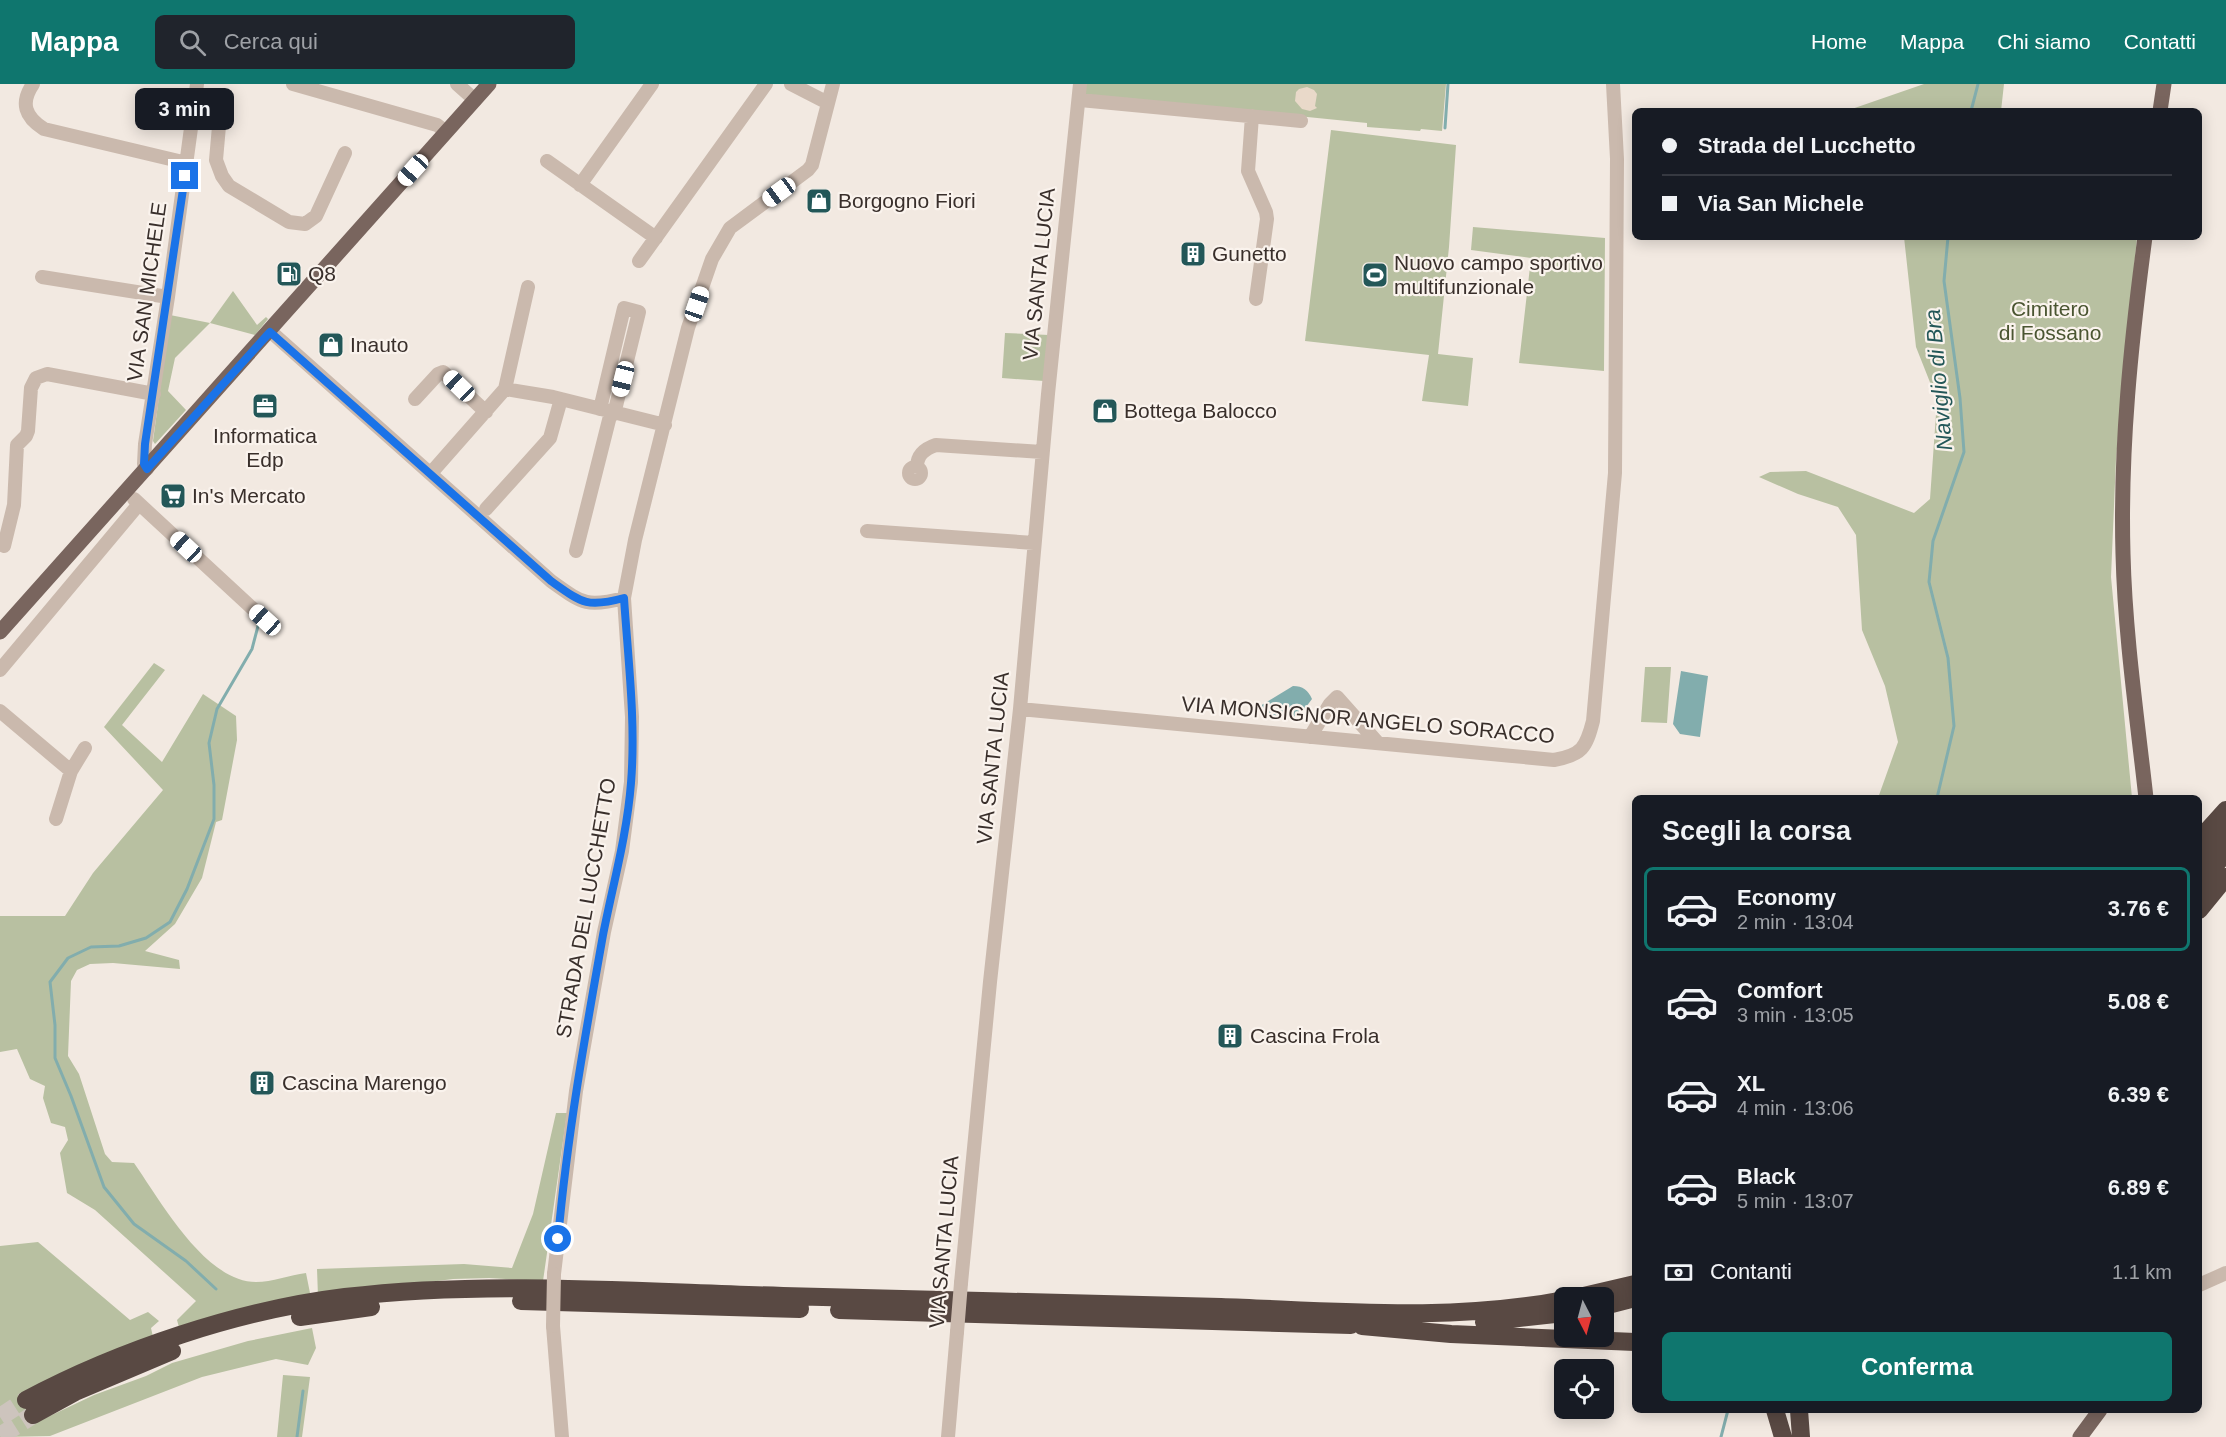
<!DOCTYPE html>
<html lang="it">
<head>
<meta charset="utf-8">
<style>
	:root { --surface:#171b24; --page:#20242c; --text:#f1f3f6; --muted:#9ea1a6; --line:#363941; --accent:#0f766e }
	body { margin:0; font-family:Arial,sans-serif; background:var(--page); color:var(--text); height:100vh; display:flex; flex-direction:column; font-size:22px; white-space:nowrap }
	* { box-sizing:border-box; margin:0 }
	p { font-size:20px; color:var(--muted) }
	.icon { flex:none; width:33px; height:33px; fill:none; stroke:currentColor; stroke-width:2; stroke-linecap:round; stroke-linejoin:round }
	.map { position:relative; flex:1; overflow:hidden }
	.details { position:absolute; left:1632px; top:711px; width:570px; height:618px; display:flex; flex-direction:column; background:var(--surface); border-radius:9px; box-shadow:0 3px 15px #0003 }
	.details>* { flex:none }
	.guide { position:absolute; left:1632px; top:24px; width:570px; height:132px; border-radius:9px; box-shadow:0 3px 15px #0003; display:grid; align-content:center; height:132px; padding:0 30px; background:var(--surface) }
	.needle { width:39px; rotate:174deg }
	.controls { position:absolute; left:1554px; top:1203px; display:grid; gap:12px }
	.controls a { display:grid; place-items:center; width:60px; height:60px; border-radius:9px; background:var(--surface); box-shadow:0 3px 15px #0003; font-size:30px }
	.end { position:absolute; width:27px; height:27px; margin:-14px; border:8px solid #1a73e8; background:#fff; box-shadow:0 0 0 3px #fff }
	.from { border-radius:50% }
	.bubble { position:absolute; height:42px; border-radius:9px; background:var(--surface); box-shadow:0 3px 15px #0003; font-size:20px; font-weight:800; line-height:42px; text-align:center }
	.car { position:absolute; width:18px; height:36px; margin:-18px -9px; border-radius:8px; box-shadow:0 0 4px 2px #0007; background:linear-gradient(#fff 24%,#345 0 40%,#fff 0 76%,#345 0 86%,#fff 0) }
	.guide b { display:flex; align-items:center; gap:21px; height:57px; font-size:22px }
	.guide b+b { border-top:2px solid var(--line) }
	.guide i { width:15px; height:15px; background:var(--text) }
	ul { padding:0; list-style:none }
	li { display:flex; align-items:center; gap:18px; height:84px; margin:0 12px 9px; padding:0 18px; border:3px solid transparent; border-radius:9px }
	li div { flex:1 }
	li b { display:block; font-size:22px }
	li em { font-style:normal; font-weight:800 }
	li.selected { border-color:var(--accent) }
	li>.icon { width:54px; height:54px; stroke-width:1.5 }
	h2 { padding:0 30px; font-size:27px; line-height:72px }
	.pay { display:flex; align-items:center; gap:15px; height:66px; padding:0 30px; font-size:22px }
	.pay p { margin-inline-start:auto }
	.cta { display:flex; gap:12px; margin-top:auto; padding:12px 30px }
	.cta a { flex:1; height:69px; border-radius:9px; background:var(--accent); color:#fff; font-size:24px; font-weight:800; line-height:69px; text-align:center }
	header { display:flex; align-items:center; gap:36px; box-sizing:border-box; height:84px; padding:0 30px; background:var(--accent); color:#fff }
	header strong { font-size:28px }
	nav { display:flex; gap:33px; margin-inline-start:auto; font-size:21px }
	.search { width:420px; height:54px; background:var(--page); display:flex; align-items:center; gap:15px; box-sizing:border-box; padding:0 21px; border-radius:9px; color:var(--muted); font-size:22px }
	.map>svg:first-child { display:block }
</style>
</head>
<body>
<header>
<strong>Mappa</strong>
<div class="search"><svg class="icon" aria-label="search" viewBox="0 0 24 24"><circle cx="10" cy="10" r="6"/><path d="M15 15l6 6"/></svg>Cerca qui</div>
<nav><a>Home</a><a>Mappa</a><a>Chi siamo</a><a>Contatti</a></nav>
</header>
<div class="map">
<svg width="2226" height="1353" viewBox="0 0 2226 1353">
	<rect width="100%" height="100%" fill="#f2e9e1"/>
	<!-- green -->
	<path fill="#b8c0a1" d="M 1085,0 L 1446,0 L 1442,47 L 1421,45 L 1420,47 L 1367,43 L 1367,39 L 1086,11 Z
		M 1924,0 L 2004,0 L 2001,27 L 1846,27 Z
		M 1331,46 L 1456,61 L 1449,163 L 1438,270 L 1473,274 L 1468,322 L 1422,317 L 1429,271 L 1305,257 Z
		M 1473,143 L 1605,154 L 1604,287 L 1519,279 L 1531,174 L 1471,166 Z
		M 1904,153 L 2137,153 L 2116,375 L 2111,493 L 2132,714 L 1878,714 L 1898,658 L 1885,602 L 1862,546 L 1856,451 L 1838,423 L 1798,410 L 1759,393 L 1770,388 L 1806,387 L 1914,429 L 1930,415 L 1937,316 L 1916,263 Z
		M 233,207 L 257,241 L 266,233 L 268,235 L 255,251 L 210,239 L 175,274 L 168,307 L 186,326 L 155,360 L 153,357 L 170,231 L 210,239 Z
		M 1005,249 L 1049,251 L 1044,297 L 1002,294 Z
		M 154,579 L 165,586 L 122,641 L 162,678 L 203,610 L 236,632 L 237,656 L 222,736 L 216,738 L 202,794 L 175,840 L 145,867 L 179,876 L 180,885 L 113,879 L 90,880 L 77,886 L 71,897 L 68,972 L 79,990 L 105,1070 L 112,1078 L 134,1079 C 160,1116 205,1198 256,1198 C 272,1198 290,1191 306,1189 L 311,1214 L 180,1247 L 177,1236 L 196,1217 L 95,1126 L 67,1109 L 60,1069 L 68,1056 L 65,1043 L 51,1039 L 43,1014 L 45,1002 L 30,995 L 17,965 L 0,968 L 0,832 L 65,832 L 93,789 L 163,706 L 104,643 Z
		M 1645,583 L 1671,583 L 1667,639 L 1641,638 Z
		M 556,1029 L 567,1029 L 543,1197 L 489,1194 L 453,1195 L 318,1212 L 317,1185 L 464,1180 L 512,1184 L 533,1130 Z
		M 38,1158 L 130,1236 L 148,1228 L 159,1237 L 151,1244 L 153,1253 L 20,1312 L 35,1339 L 94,1311 L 146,1292 L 172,1279 L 248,1257 L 312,1244 L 316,1264 L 308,1281 L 276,1275 L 202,1293 L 50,1352 L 0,1353 L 0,1162 Z
		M 283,1291 L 310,1293 L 302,1353 L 277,1353 Z"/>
	<!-- plaza -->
	<path fill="#e9d9c9" d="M 1307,3 L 1314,6 L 1317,10 L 1315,22 L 1317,24 L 1310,27 L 1302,25 L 1295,17 L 1296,8 L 1299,5 Z"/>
	<!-- water -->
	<path fill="#82adad" d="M 1681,587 L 1708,592 L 1700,653 L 1680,650 L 1673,640 Z
		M 1293,602 C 1303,602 1308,606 1312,615 C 1308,620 1304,626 1300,630 C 1290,639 1268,633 1258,627 L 1260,622 Z"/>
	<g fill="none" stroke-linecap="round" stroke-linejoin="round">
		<!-- stream -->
		<path stroke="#82adad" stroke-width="3" d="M 1971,27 L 1978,0
			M 1445,44 L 1448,0
			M 1937,714 L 1954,642 L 1948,574 L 1929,498 L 1933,457 L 1964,368 L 1960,314 L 1944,197 L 1948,153
			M 216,1205 L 186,1177 L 134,1140 L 104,1103 L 71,1012 L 55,974 L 55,941 L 50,898 L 68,874 L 91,863 L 119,862 L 146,854 L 170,838 L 187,805 L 214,735 L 214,701 L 209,659 L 217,625 L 252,565 L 258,542
			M 297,1353 L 303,1307
			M 1721,1353 L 1728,1326"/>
		<!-- highway-tunnel -->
		<path stroke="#cdc4bd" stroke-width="18" stroke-dasharray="18 9" stroke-linecap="butt" d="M 0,1333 L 26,1316
			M 0,1352 L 33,1331"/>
		<!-- minor -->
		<path stroke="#cab9ad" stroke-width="14" d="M 33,0 C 20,19 25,33 44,45 L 187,79
			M 293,0 L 437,41 L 446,48
			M 457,0 L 475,16
			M 791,0 L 828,19
			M 1080,16 L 1301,37
			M 194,21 L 217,28 L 220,31 L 216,76 L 222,92 L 229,102 L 289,138 L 305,140 L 316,132 L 345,69
			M 1252,32 L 1248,87 L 1266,128 L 1267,135 L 1256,215
			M 547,77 L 656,154
			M 580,101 L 652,0
			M 639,177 L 766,0
			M 42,193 L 168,213
			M 528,203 L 505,305 L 553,313 L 665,341
			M 270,247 L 551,497 C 582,519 586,524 624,514
			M 415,315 L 438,290 L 443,288 L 486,328
			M 600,325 L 624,224 L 639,228 L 614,330
			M 917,383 C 917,371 924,365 936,361 L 1042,368
			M909 389a6 6 0 1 1 12 0a6 6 0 1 1-12 0Z
			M 147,385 L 144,380 L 145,360 L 168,213 L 197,0
			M 431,389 L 505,305
			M 134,415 L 265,536
			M 486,425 L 550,354 L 561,315
			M 867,447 L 1034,459
			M 4,462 L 14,421 L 17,361 L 26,352 L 28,347 L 31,304 L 36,294 L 47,290 L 154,310
			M 576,467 L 611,328
			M 0,586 L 139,420
			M 1020,625 L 1554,676 C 1582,671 1586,664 1593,637 L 1615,389 L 1617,75 L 1613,0
			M 0,627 L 71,687
			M 1310,653 L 1330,620 L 1337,613 L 1377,658
			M 56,735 L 71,687 L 85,664
			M 554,1190 L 576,1007 L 604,848 L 622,767 L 631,698 L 632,633 L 624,514 L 635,456 L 688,244 L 712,175 L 730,144 L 808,86 L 812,81 L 833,0
			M 961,1199 L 990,898 L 1020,625 L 1048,310 L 1080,0
			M 2199,1201 L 2226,1189
			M 553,1242 L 562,1353
			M 948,1353 L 957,1248"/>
		<!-- major -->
		<path stroke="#79655e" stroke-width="15" d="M 2160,27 L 2164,0
			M 2145,153 C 2131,258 2120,364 2123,470 C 2125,551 2137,633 2146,714
			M 0,548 L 489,0
			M 2080,1353 L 2100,1326"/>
		<!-- highway -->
		<path stroke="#594943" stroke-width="18" d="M 2199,756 L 2226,726
			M 2199,778 L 2226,745
			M 2199,801 L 2226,768
			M 2199,826 L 2226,793
			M 1575,1214 L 1635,1200
			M 521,1217 L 800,1225
			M 1604,1222 L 1635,1214
			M 839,1226 L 1351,1241
			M 300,1233 L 371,1223
			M 1484,1238 L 1564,1229
			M 1362,1242 L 1451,1250 L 1635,1258
			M 26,1316 C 120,1266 239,1226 345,1213 C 490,1196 638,1208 783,1212 C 929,1217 1075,1218 1221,1223 C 1335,1227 1451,1238 1564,1216
			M 1775,1326 L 1783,1353
			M 1799,1326 L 1801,1353
			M 33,1331 L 75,1308 L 172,1267"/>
		<!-- minor-bridge -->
		<path stroke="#cab9ad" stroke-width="14" d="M 553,1242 L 554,1190
			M 957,1248 L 961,1199"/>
	</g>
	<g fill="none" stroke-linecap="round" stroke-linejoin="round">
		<!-- route -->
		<path stroke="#1a73e8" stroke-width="8" d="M 185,92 L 145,360 L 144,380 L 147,385 L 270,248 L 551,497 C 582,519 587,524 624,514 C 628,575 636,638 631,699 C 627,751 613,800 603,851 C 585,952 567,1053 558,1155"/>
	</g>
	<!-- icons -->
	<defs>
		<g id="shop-square" transform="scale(1.35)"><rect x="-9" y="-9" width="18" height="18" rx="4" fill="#235758" stroke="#faf3ed"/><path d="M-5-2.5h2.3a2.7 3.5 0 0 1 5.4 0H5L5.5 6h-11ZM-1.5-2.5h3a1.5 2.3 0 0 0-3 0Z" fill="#fff"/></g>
		<g id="building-square" transform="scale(1.35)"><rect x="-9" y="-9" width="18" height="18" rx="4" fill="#235758" stroke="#faf3ed"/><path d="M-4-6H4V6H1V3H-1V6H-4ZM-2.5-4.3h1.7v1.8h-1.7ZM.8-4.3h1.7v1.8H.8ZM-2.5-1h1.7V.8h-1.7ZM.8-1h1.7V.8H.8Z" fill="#fff"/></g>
		<g id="fuel-square" transform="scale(1.35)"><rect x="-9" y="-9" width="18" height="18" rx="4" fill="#235758" stroke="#faf3ed"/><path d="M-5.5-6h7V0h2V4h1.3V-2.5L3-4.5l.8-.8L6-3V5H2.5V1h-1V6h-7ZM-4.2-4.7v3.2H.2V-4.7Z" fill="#fff"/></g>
		<g id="stadium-square" transform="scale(1.35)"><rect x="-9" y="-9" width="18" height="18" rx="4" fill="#235758" stroke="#faf3ed"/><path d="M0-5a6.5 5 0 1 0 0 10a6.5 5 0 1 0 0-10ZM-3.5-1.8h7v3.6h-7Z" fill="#fff"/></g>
		<g id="office-square" transform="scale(1.35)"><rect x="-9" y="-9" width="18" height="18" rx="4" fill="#235758" stroke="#faf3ed"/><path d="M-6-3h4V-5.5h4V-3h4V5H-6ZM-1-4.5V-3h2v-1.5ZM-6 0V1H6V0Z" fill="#fff"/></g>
		<g id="supermarket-square" transform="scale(1.35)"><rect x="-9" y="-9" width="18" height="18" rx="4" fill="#235758" stroke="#faf3ed"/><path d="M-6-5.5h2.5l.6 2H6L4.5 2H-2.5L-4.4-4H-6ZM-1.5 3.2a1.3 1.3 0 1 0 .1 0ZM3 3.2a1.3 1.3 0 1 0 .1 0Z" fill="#fff"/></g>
	</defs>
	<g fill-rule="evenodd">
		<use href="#shop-square" x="819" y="117"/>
		<use href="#building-square" x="1193" y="170"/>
		<use href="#fuel-square" x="289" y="190"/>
		<use href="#stadium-square" x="1375" y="191"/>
		<use href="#shop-square" x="331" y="261"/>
		<use href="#office-square" x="265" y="322"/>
		<use href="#shop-square" x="1105" y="327"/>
		<use href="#supermarket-square" x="173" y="412"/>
		<use href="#building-square" x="1230" y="952"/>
		<use href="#building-square" x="262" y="999"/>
	</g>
	<g text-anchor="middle" stroke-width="4.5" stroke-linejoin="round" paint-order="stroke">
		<!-- poi labels -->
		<g font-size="21" fill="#392f2b" stroke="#faf3ed" text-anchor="start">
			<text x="838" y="124">Borgogno Fiori</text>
			<text x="1212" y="177">Gunetto</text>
			<text x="1394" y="186">Nuovo campo sportivo<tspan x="1394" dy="24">multifunzionale</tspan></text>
			<text x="308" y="197">Q8</text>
			<text x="350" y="268">Inauto</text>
			<text x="1124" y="334">Bottega Balocco</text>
			<text x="265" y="359" text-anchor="middle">Informatica<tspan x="265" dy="24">Edp</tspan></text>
			<text x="192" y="419">In's Mercato</text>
			<text x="1250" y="959">Cascina Frola</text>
			<text x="282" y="1006">Cascina Marengo</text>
		</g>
		<!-- street labels -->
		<g font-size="21" fill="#392f2b" stroke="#faf3ed">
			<text transform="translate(1039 190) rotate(-84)" y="7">VIA SANTA LUCIA</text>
			<text transform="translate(147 208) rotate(-82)" y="7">VIA SAN MICHELE</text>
			<text transform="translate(1368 636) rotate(5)" y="7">VIA MONSIGNOR ANGELO SORACCO</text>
			<text transform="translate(993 674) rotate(-84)" y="7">VIA SANTA LUCIA</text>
			<text transform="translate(586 824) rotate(-80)" y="7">STRADA DEL LUCCHETTO</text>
			<text transform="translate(944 1158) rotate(-85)" y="7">VIA SANTA LUCIA</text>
		</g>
		<!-- park labels -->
		<g font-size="21" fill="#4a5531" stroke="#faf3ed">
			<text x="2050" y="232">Cimitero<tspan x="2050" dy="24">di Fossano</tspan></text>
		</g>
		<!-- water labels -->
		<g font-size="22" font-style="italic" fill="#235758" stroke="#faf3ed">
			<text transform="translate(1938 296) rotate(-95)" y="8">Naviglio di Bra</text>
		</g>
	</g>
</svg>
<div class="controls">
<a><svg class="needle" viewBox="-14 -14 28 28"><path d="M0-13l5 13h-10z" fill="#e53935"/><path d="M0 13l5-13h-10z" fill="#9ea1a6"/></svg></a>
<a><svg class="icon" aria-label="locate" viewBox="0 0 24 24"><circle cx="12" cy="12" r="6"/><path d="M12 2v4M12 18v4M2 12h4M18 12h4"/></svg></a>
</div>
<i class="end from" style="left:558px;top:1155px"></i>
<i class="end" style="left:185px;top:92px"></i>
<div class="bubble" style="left:135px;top:4px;width:99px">3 min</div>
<i class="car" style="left:413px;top:86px;rotate:222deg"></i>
<i class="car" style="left:779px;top:108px;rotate:234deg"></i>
<i class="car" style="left:697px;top:220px;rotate:19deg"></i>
<i class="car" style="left:623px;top:295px;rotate:194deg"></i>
<i class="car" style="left:459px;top:302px;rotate:314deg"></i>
<i class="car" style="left:186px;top:463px;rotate:313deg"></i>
<i class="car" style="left:265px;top:536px;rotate:312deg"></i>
<div class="guide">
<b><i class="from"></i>Strada del Lucchetto</b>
<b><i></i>Via San Michele</b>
</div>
<section class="details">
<h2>Scegli la corsa</h2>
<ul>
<li class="selected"><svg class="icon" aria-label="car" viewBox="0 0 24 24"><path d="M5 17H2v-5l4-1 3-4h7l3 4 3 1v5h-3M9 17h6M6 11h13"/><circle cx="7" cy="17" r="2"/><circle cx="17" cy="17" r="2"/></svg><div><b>Economy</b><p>2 min · 13:04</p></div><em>3.76 €</em></li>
<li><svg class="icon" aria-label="car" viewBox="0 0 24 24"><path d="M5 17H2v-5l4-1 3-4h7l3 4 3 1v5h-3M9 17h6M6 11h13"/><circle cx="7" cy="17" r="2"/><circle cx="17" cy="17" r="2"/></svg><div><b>Comfort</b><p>3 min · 13:05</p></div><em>5.08 €</em></li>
<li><svg class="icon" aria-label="car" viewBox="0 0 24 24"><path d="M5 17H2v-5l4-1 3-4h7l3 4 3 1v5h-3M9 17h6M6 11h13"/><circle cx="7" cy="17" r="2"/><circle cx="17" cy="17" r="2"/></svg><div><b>XL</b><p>4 min · 13:06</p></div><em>6.39 €</em></li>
<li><svg class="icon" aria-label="car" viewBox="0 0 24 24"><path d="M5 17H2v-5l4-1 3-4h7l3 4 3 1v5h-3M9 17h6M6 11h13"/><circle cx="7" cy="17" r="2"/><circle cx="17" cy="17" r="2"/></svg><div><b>Black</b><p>5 min · 13:07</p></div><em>6.89 €</em></li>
</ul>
<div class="pay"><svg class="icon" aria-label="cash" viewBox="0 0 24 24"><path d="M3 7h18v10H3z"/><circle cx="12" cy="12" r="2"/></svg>Contanti<p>1.1 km</p></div>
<div class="cta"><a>Conferma</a></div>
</section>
</div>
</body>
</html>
